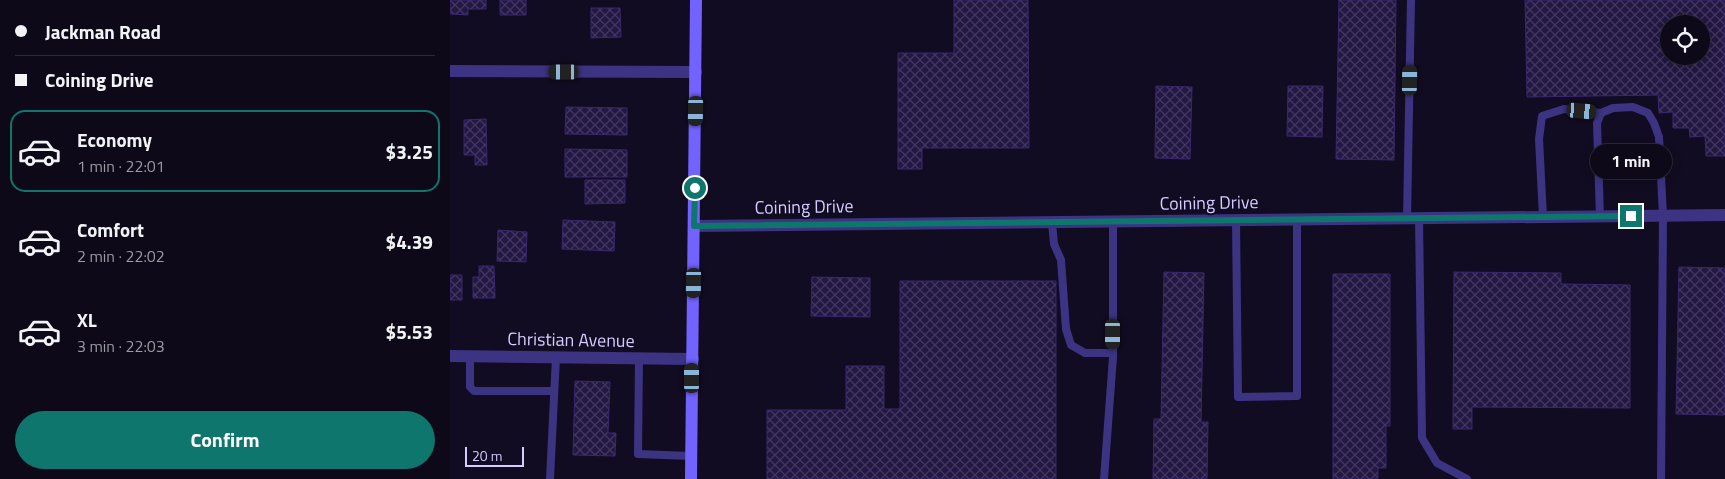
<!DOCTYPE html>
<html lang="en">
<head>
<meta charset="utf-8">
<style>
	:root { --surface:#0d0919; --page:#161222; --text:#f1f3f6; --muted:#9a9aa2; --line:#2d2a38; --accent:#0f766e }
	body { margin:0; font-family:"Titillium Web",sans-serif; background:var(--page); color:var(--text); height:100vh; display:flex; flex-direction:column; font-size:19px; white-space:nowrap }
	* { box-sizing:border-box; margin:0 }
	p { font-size:16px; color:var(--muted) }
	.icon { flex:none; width:28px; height:28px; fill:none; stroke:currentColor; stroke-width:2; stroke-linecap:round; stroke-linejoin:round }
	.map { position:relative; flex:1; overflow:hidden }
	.details { display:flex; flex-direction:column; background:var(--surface); width:450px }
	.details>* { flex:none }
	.top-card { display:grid; align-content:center; height:110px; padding:0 15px; background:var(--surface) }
	.tools { position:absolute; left:1210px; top:15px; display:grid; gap:10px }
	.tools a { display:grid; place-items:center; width:50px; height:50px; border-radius:50%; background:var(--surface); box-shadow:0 2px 12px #0003,0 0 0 1px var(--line); font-size:25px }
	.scale { position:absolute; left:15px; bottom:12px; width:59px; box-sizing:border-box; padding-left:5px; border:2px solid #d5ccff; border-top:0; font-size:14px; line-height:18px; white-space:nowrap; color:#d5ccff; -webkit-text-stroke:4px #110c21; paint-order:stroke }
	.end { position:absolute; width:22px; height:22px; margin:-11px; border:6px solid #0f766e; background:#fff; box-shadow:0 0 0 2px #fff }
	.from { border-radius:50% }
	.bubble { position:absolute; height:35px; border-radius:18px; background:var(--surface); box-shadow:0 2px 12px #0003,0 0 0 1px var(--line); font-size:16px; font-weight:700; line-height:35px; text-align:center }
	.car { position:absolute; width:15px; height:30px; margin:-15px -8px; border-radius:6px; box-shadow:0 0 4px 1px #0007; background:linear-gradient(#222 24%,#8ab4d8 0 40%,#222 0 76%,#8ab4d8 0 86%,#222 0) }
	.top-card b { display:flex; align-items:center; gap:18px; height:48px; font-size:19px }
	.top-card b+b { border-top:1px solid var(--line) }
	.top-card i { width:12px; height:12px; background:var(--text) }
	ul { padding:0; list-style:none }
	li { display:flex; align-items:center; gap:15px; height:82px; margin:0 10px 8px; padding:0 5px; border:2px solid transparent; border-radius:15px }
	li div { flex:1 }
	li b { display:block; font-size:19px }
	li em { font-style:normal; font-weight:700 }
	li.current { border-color:var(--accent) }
	li>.icon { width:45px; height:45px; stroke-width:1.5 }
	.action { display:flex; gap:10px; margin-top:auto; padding:10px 15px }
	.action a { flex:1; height:58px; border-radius:30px; background:var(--accent); color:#fff; font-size:20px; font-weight:700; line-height:58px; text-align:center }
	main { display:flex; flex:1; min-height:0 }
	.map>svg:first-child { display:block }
</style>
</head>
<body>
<main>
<section class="details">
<div class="top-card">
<b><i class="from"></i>Jackman Road</b>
<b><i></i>Coining Drive</b>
</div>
<ul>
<li class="current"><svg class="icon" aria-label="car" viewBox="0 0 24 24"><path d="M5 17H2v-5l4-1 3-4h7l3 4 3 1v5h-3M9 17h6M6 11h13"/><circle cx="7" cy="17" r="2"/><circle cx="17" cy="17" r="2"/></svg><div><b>Economy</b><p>1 min · 22:01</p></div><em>$3.25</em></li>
<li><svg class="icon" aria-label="car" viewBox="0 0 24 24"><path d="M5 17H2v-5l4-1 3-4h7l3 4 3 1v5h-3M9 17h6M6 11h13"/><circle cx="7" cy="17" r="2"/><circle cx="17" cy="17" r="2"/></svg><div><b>Comfort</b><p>2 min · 22:02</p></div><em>$4.39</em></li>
<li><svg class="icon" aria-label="car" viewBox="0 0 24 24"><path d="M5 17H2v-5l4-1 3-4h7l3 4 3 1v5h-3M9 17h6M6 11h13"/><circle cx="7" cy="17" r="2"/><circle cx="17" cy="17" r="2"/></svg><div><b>XL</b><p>3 min · 22:03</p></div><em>$5.53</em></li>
</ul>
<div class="action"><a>Confirm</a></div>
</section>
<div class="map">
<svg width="1275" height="479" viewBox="0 0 1275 479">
	<defs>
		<pattern id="building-cross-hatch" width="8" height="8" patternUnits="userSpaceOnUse" patternTransform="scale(1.25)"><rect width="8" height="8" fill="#231743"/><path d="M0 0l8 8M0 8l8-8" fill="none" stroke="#42385f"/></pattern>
	</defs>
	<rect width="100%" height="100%" fill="#110c21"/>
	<!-- building -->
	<path fill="url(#building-cross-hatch)" stroke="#3b2771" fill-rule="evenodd" d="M 0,0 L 36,0 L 36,9 L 18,9 L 18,15 L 0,14 Z
		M 50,0 L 76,0 L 76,15 L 50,15 Z
		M 504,0 L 578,0 L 579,148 L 472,148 L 472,169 L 448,169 L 448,53 L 504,53 Z
		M 889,0 L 946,0 L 944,160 L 886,159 Z
		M 1075,0 L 1275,0 L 1275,156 L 1256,156 L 1255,136 L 1240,137 L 1239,128 L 1223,128 L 1223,112 L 1209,113 L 1208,95 L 1077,97 ZM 1219,24 L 1251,24 L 1251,56 L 1219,56 Z
		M 141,8 L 170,8 L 171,37 L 141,38 Z
		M 706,86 L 742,87 L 740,159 L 705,158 Z
		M 838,86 L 873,86 L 872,137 L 837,136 Z
		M 116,107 L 177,108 L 177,135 L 115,134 Z
		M 36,119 L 37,165 L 25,165 L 25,155 L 14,155 L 14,120 Z
		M 115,149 L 177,150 L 177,177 L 115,177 Z
		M 135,180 L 175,180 L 175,203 L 135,204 Z
		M 113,220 L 165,222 L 164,251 L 112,249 Z
		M 48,230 L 77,232 L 76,262 L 47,261 Z
		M 29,266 L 44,266 L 45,298 L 23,298 L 23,277 L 29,277 Z
		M 1229,267 L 1275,268 L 1275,415 L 1226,414 Z
		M 714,272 L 754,273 L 751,422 L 758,422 L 757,479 L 703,479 L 704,419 L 711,419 Z
		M 1004,272 L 1111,273 L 1111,284 L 1180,285 L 1180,408 L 1022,407 L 1022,429 L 1003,429 Z
		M 883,274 L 940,274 L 940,426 L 936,426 L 936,468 L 928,468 L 928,479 L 883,479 Z
		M 0,275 L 12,275 L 12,300 L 0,300 Z
		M 362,277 L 420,278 L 420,317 L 361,316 Z
		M 450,281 L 606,281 L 606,479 L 317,479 L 317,410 L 396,410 L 396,366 L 434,366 L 434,409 L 450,409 Z
		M 125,381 L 160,382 L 158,433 L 166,433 L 165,456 L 123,455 Z"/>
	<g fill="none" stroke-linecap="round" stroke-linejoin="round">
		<!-- lane -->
		<path stroke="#3c3483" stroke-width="8" d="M 1093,217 L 1089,139 L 1092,116 L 1114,109 L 1151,113
			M 1150,217 L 1147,123 L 1151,113 L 1163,108 L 1183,107 L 1198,113 L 1204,123 L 1209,137 L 1213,216 L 1211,479
			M 969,218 L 972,438 L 987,463 L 1017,479
			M 957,219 L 961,0
			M 786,221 L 788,397 L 847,396 L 847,220
			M 602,222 L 604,244 L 611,260 L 616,329 L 621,345 L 635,353 L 663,353
			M 20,357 L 20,387 L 24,391 L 104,391
			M 189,358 L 188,454 L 241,456
			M 100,479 L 106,357
			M 654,479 L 663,357 L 663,222"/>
		<!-- street -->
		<path stroke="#3c3483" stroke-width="12" d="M 0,71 L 246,72
			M 244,226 L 1275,215
			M 0,356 L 243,359"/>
		<!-- secondary -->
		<path stroke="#7263ff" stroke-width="12" d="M 241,479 L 246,0"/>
	</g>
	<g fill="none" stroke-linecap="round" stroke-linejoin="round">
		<!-- route -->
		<path stroke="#0f766e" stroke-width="6" d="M 245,188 L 244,226 L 1181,216"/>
	</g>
	<g text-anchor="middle" stroke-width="4" stroke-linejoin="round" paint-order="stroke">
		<!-- street labels -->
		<g font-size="18" fill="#d5ccff" stroke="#110c21">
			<text transform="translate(759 203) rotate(-1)" y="6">Coining Drive</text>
			<text transform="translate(354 207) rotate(-1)" y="6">Coining Drive</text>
			<text transform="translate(121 340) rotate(1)" y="6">Christian Avenue</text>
		</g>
	</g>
</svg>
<div class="tools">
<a><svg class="icon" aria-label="locate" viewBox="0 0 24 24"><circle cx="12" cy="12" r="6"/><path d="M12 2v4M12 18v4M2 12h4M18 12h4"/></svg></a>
</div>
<div class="scale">20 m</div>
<i class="end from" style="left:245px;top:188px"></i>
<i class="end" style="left:1181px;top:216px"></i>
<div class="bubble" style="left:1140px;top:144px;width:82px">1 min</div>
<i class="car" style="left:114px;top:72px;rotate:270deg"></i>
<i class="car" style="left:960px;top:80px;rotate:1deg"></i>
<i class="car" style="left:246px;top:111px;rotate:181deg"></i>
<i class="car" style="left:1132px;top:111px;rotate:95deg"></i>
<i class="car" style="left:244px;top:283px;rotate:181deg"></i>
<i class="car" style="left:663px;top:334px;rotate:180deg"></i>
<i class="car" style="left:242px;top:378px;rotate:0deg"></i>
</div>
</main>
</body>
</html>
